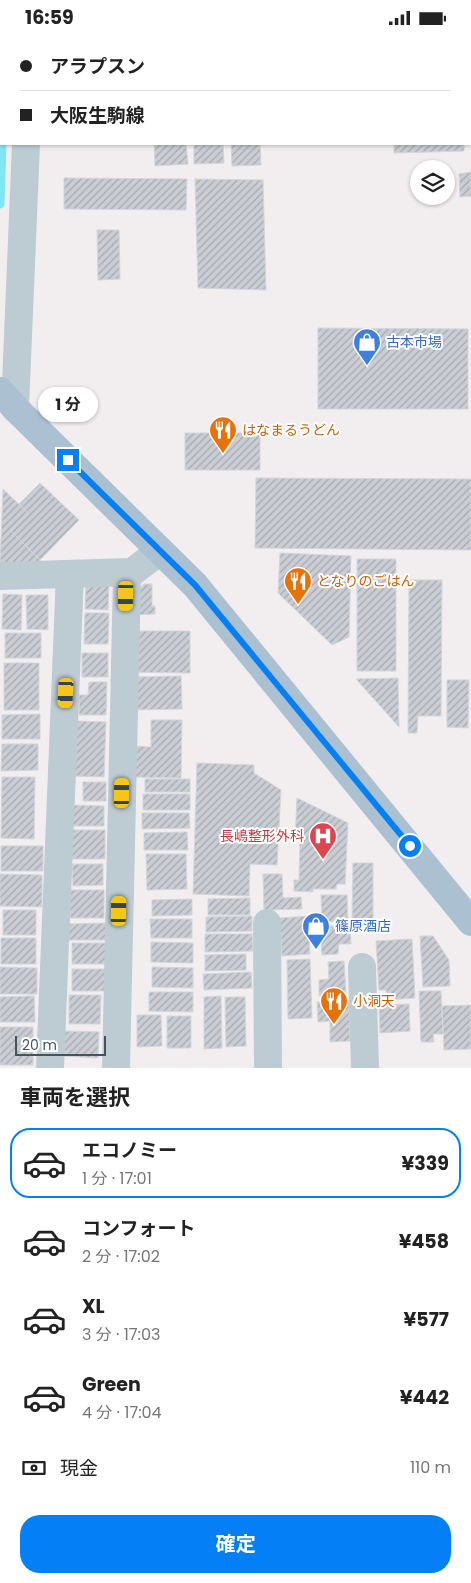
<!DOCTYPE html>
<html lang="ja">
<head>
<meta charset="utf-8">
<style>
	:root { --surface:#fff; --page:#f6f6f6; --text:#222; --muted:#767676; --line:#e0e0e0; --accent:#047ff6 }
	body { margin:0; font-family:Poppins,"Noto Sans JP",sans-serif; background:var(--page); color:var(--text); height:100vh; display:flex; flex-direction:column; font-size:19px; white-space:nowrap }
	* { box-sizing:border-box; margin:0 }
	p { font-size:16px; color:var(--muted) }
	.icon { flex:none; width:28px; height:28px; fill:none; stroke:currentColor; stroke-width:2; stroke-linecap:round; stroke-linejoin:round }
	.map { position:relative; height:1033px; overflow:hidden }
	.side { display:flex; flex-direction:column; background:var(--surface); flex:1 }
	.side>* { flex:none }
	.guide { position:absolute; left:0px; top:0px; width:471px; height:110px; box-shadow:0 1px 4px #0004; display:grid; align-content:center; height:110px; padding:0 20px; background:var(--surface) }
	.controls { position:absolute; left:410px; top:125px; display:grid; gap:10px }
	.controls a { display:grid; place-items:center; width:45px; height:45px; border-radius:50%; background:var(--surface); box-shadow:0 1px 4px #0004; font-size:25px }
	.scale { position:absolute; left:15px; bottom:12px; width:91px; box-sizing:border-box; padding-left:5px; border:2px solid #44545e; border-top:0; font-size:14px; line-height:18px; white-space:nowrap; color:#44545e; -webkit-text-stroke:4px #fff; paint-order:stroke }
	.end { position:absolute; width:22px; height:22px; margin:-11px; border:6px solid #047ff6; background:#fff; box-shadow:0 0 0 2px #fff }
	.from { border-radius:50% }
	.bubble { position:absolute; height:35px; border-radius:18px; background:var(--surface); box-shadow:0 1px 4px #0004; font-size:16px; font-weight:700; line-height:35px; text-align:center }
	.car { position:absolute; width:15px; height:30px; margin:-15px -8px; border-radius:6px; box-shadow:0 0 4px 1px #0007; background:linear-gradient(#f5c518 24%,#345 0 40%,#f5c518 0 76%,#345 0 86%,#f5c518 0) }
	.guide b { display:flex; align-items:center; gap:18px; height:48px; font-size:19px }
	.guide b+b { border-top:1px solid var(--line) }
	.guide i { width:12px; height:12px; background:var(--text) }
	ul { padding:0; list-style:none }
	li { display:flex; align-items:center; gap:15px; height:70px; margin:0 10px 8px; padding:0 10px; border:2px solid transparent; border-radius:20px }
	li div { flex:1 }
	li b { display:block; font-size:19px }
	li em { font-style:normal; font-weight:700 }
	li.current { border-color:var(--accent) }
	li>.icon { width:45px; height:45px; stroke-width:1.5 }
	h2 { padding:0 20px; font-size:22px; line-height:60px }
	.pay { display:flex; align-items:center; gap:12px; height:55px; padding:0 20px; font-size:19px }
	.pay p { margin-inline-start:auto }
	.cta { display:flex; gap:10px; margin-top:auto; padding:10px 20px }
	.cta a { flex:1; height:58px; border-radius:20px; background:var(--accent); color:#fff; font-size:20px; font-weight:700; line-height:58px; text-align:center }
	.status { display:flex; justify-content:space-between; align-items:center; height:35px; padding:0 25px; background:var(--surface); direction:ltr }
	.status svg { height:14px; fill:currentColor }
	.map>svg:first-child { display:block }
</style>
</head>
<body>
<div class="status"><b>16:59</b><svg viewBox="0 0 49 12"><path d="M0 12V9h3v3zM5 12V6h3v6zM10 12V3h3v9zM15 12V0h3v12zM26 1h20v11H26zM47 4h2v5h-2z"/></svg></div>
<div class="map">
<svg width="471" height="1033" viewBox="0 0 471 1033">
	<defs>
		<pattern id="building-hatch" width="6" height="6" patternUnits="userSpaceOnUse" patternTransform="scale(1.25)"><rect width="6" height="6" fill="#caced4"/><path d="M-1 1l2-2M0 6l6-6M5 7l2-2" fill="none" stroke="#a6aaaf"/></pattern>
	</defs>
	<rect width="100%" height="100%" fill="#f2eeef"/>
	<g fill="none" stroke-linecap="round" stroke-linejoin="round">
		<!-- stream -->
		<path stroke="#80e6f6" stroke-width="9" d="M 5,1 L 5,0
			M 0,169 L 2,109"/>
	</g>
	<!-- building -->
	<path fill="url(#building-hatch)" stroke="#d2d5db" d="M 52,0 L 119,0 L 119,1 L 52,1 Z
		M 154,109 L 186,109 L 188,129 L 155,131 Z
		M 194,109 L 223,109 L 224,128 L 194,129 Z
		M 231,109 L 260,109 L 261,130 L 232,131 Z
		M 394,109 L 464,109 L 464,116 L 394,118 Z
		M 471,137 L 471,161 L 460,162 L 459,139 Z
		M 64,143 L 187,144 L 186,175 L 64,174 Z
		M 195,144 L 263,145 L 266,255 L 198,253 Z
		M 97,195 L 119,195 L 120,244 L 98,245 Z
		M 318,293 L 468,294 L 468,374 L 318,374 Z
		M 185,398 L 260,398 L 260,435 L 185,435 Z
		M 256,443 L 471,444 L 471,515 L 255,513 Z
		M 40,448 L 79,485 L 40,525 L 11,496 L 28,478 L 19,469 Z
		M 3,454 L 28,478 L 11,496 L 40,525 L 42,536 L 0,529 Z
		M 280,518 L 351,521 L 349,602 L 332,610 L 278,558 Z
		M 357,524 L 396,524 L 396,636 L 357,636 Z
		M 86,544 L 109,545 L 108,575 L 85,574 Z
		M 409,545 L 442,545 L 441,681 L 418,681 L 417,698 L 408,698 Z
		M 144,549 L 152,549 L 152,571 L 155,571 L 155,579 L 130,580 L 130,566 Z
		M 3,559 L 22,560 L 21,595 L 2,594 Z
		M 26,560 L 48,560 L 48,595 L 27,594 Z
		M 85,578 L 109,578 L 108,609 L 84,609 Z
		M 127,596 L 190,596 L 190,638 L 127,637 Z
		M 5,598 L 41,598 L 41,623 L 5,623 Z
		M 82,618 L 108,618 L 108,642 L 82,642 Z
		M 4,628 L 39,628 L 39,675 L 4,675 Z
		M 181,641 L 182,674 L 133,675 L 132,642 Z
		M 398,643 L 399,692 L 356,644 Z
		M 447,645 L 469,645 L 468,693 L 447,692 Z
		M 89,647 L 107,647 L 106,680 L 79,680 L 79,660 L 88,660 Z
		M 40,679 L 40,704 L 2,704 L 2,680 Z
		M 151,685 L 182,685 L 181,743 L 133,742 L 134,711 L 151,712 Z
		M 77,686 L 106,687 L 104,742 L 75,741 Z
		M 2,709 L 38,709 L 38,735 L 1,736 Z
		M 197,728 L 254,730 L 254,738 L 281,755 L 277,830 L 250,829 L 249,861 L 193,859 Z
		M 2,742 L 35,742 L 34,804 L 1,803 Z
		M 145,744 L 190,744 L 190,757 L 145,757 Z
		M 83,747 L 106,747 L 106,766 L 83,766 Z
		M 143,759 L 190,759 L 190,775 L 143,775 Z
		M 297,763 L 348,788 L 345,849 L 337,849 L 336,854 L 313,854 L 313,857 L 294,856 L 294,845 L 299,845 L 300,805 L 295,805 Z
		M 72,770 L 104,771 L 104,791 L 72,791 Z
		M 142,778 L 189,778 L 190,793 L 142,794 Z
		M 70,795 L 105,795 L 105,824 L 70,824 Z
		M 187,797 L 188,815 L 144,815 L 144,798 Z
		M 1,811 L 43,811 L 43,836 L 1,836 Z
		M 146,819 L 186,819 L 187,854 L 147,855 Z
		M 353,828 L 373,828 L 373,888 L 352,888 Z
		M 72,829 L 103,829 L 103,850 L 73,851 Z
		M 0,839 L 42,840 L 42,872 L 0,871 Z
		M 263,839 L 282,839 L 283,863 L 301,862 L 302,874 L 264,875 Z
		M 70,855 L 104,855 L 104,883 L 70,883 Z
		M 321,860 L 347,860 L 348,886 L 322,887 Z
		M 250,863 L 250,880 L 208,880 L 208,864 Z
		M 192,864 L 192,880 L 152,881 L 152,865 Z
		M 3,875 L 36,875 L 36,900 L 3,900 Z
		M 252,881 L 252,896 L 206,897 L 206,882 Z
		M 308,881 L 310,919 L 282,921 L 280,883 Z
		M 150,884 L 192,884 L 192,903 L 151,903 Z
		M 106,888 L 106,905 L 68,905 L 67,889 Z
		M 350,890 L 351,909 L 339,909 L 338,919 L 322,920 L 320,892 Z
		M 205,899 L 252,899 L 253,916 L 205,917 Z
		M 420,901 L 433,901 L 449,925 L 450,951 L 423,952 Z
		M 1,903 L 36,903 L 36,929 L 1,929 Z
		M 412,904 L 415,963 L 387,965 L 386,955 L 379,955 L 376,906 Z
		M 151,907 L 193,908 L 193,928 L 151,927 Z
		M 72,908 L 106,908 L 107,929 L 72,929 Z
		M 246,919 L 246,935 L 205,936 L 205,920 Z
		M 310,924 L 312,983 L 288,984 L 287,925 Z
		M 344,926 L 346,960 L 319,961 L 319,945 L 329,944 L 328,927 Z
		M 0,932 L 37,933 L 37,959 L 0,959 Z
		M 152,932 L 193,933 L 193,953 L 152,952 Z
		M 72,934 L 106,934 L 106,956 L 72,956 Z
		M 251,937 L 252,953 L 204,955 L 203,939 Z
		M 419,956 L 441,956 L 443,999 L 433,999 L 434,1007 L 421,1007 Z
		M 149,957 L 193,957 L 193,977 L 149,976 Z
		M 69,960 L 101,960 L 100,989 L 69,989 Z
		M 34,961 L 35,987 L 0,987 L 0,962 Z
		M 221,961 L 222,1013 L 204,1014 L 204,962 Z
		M 225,962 L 245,962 L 246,1011 L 226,1012 Z
		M 349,966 L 350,1006 L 330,1007 L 330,986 L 318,987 L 317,967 Z
		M 409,969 L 410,996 L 380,998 L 379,970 Z
		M 471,970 L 471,1014 L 444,1015 L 442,971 Z
		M 137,980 L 161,980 L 162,1011 L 137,1012 Z
		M 167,981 L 191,981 L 191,1013 L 167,1013 Z
		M 0,992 L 33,992 L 33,1030 L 0,1030 Z
		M 65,996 L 99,997 L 98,1023 L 64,1021 Z"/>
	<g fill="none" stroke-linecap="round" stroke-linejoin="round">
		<!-- minor -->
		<path stroke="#bdcbd2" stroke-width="28" d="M 30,1 L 30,0
			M 15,373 L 26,109
			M 0,541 L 131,537
			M 267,888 L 268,1033
			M 362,932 L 365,1033
			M 50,1033 L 70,539
			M 116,1033 L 127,541 L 160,516"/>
		<!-- major -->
		<path stroke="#abc1d1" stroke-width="28" d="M 0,356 L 15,373 L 195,550 L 471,887"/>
	</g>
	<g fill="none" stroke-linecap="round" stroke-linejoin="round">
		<!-- route -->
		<path stroke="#047ff6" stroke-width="6" d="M 68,425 L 195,550 L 410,811"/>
	</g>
	<!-- icons -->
	<defs>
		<g id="shop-pin" transform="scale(1.4375)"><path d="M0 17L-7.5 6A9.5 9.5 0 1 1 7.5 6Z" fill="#3f7fe0" stroke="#fff"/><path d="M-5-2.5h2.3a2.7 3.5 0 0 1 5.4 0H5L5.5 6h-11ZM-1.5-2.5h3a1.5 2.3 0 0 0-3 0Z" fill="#fff"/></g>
		<g id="restaurant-pin" transform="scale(1.4375)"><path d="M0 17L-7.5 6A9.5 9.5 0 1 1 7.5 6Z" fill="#e8710a" stroke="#fff"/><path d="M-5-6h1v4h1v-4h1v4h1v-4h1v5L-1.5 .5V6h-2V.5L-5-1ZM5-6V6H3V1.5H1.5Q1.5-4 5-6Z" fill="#fff"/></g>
		<g id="hospital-pin" transform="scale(1.4375)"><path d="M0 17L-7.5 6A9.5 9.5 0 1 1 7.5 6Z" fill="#e0444e" stroke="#fff"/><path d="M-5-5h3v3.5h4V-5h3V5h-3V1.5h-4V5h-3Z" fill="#fff"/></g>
	</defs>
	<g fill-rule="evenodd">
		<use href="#shop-pin" x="367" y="307"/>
		<use href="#restaurant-pin" x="223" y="395"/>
		<use href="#restaurant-pin" x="298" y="546"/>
		<use href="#hospital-pin" x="323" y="801"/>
		<use href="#shop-pin" x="316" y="891"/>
		<use href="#restaurant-pin" x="334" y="966"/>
	</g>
	<g text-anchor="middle" stroke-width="4" stroke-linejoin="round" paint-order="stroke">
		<!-- shop labels -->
		<g font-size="14" fill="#366cbe" stroke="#fff" text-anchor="start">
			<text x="386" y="312">古本市場</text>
			<text x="335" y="896">篠原酒店</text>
		</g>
		<!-- food labels -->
		<g font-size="14" fill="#c56008" stroke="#fff" text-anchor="start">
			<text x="242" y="400">はなまるうどん</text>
			<text x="317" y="551">となりのごはん</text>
			<text x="353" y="971">小洞天</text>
		</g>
		<!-- health labels -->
		<g font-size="14" fill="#be3a42" stroke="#fff" text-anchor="end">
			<text x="304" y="806">長嶋整形外科</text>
		</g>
	</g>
</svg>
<div class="controls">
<a><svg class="icon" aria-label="layers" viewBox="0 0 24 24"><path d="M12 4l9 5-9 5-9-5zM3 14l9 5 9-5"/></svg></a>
</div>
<div class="scale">20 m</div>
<i class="end from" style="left:410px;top:811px"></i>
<i class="end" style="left:68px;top:425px"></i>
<div class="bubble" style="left:38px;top:352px;width:60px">1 分</div>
<i class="car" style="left:126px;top:561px;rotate:181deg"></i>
<i class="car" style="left:66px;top:658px;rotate:183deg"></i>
<i class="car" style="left:122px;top:758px;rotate:1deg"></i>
<i class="car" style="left:119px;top:876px;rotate:1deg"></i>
<div class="guide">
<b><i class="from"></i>アラプスン</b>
<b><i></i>大阪生駒線</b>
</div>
</div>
<section class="side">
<h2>車両を選択</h2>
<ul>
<li class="current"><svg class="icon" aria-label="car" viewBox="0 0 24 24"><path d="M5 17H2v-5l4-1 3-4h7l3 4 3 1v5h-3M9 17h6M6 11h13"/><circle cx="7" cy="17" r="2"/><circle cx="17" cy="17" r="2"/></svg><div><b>エコノミー</b><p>1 分 · 17:01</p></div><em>¥339</em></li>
<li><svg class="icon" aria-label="car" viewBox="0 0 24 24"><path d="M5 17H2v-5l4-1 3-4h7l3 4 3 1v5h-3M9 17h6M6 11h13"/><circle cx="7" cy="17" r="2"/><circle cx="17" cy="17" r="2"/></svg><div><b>コンフォート</b><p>2 分 · 17:02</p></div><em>¥458</em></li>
<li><svg class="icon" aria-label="car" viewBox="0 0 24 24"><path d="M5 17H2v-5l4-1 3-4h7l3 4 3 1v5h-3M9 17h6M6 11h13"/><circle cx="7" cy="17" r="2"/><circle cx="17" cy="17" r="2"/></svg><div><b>XL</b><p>3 分 · 17:03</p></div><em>¥577</em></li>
<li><svg class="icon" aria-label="car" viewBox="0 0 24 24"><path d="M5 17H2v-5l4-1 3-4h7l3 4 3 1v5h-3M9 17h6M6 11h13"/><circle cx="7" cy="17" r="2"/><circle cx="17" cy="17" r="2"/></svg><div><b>Green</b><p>4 分 · 17:04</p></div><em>¥442</em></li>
</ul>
<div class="pay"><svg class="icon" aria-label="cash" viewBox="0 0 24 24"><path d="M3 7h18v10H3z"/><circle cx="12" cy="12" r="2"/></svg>現金<p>110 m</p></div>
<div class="cta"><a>確定</a></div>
</section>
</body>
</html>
